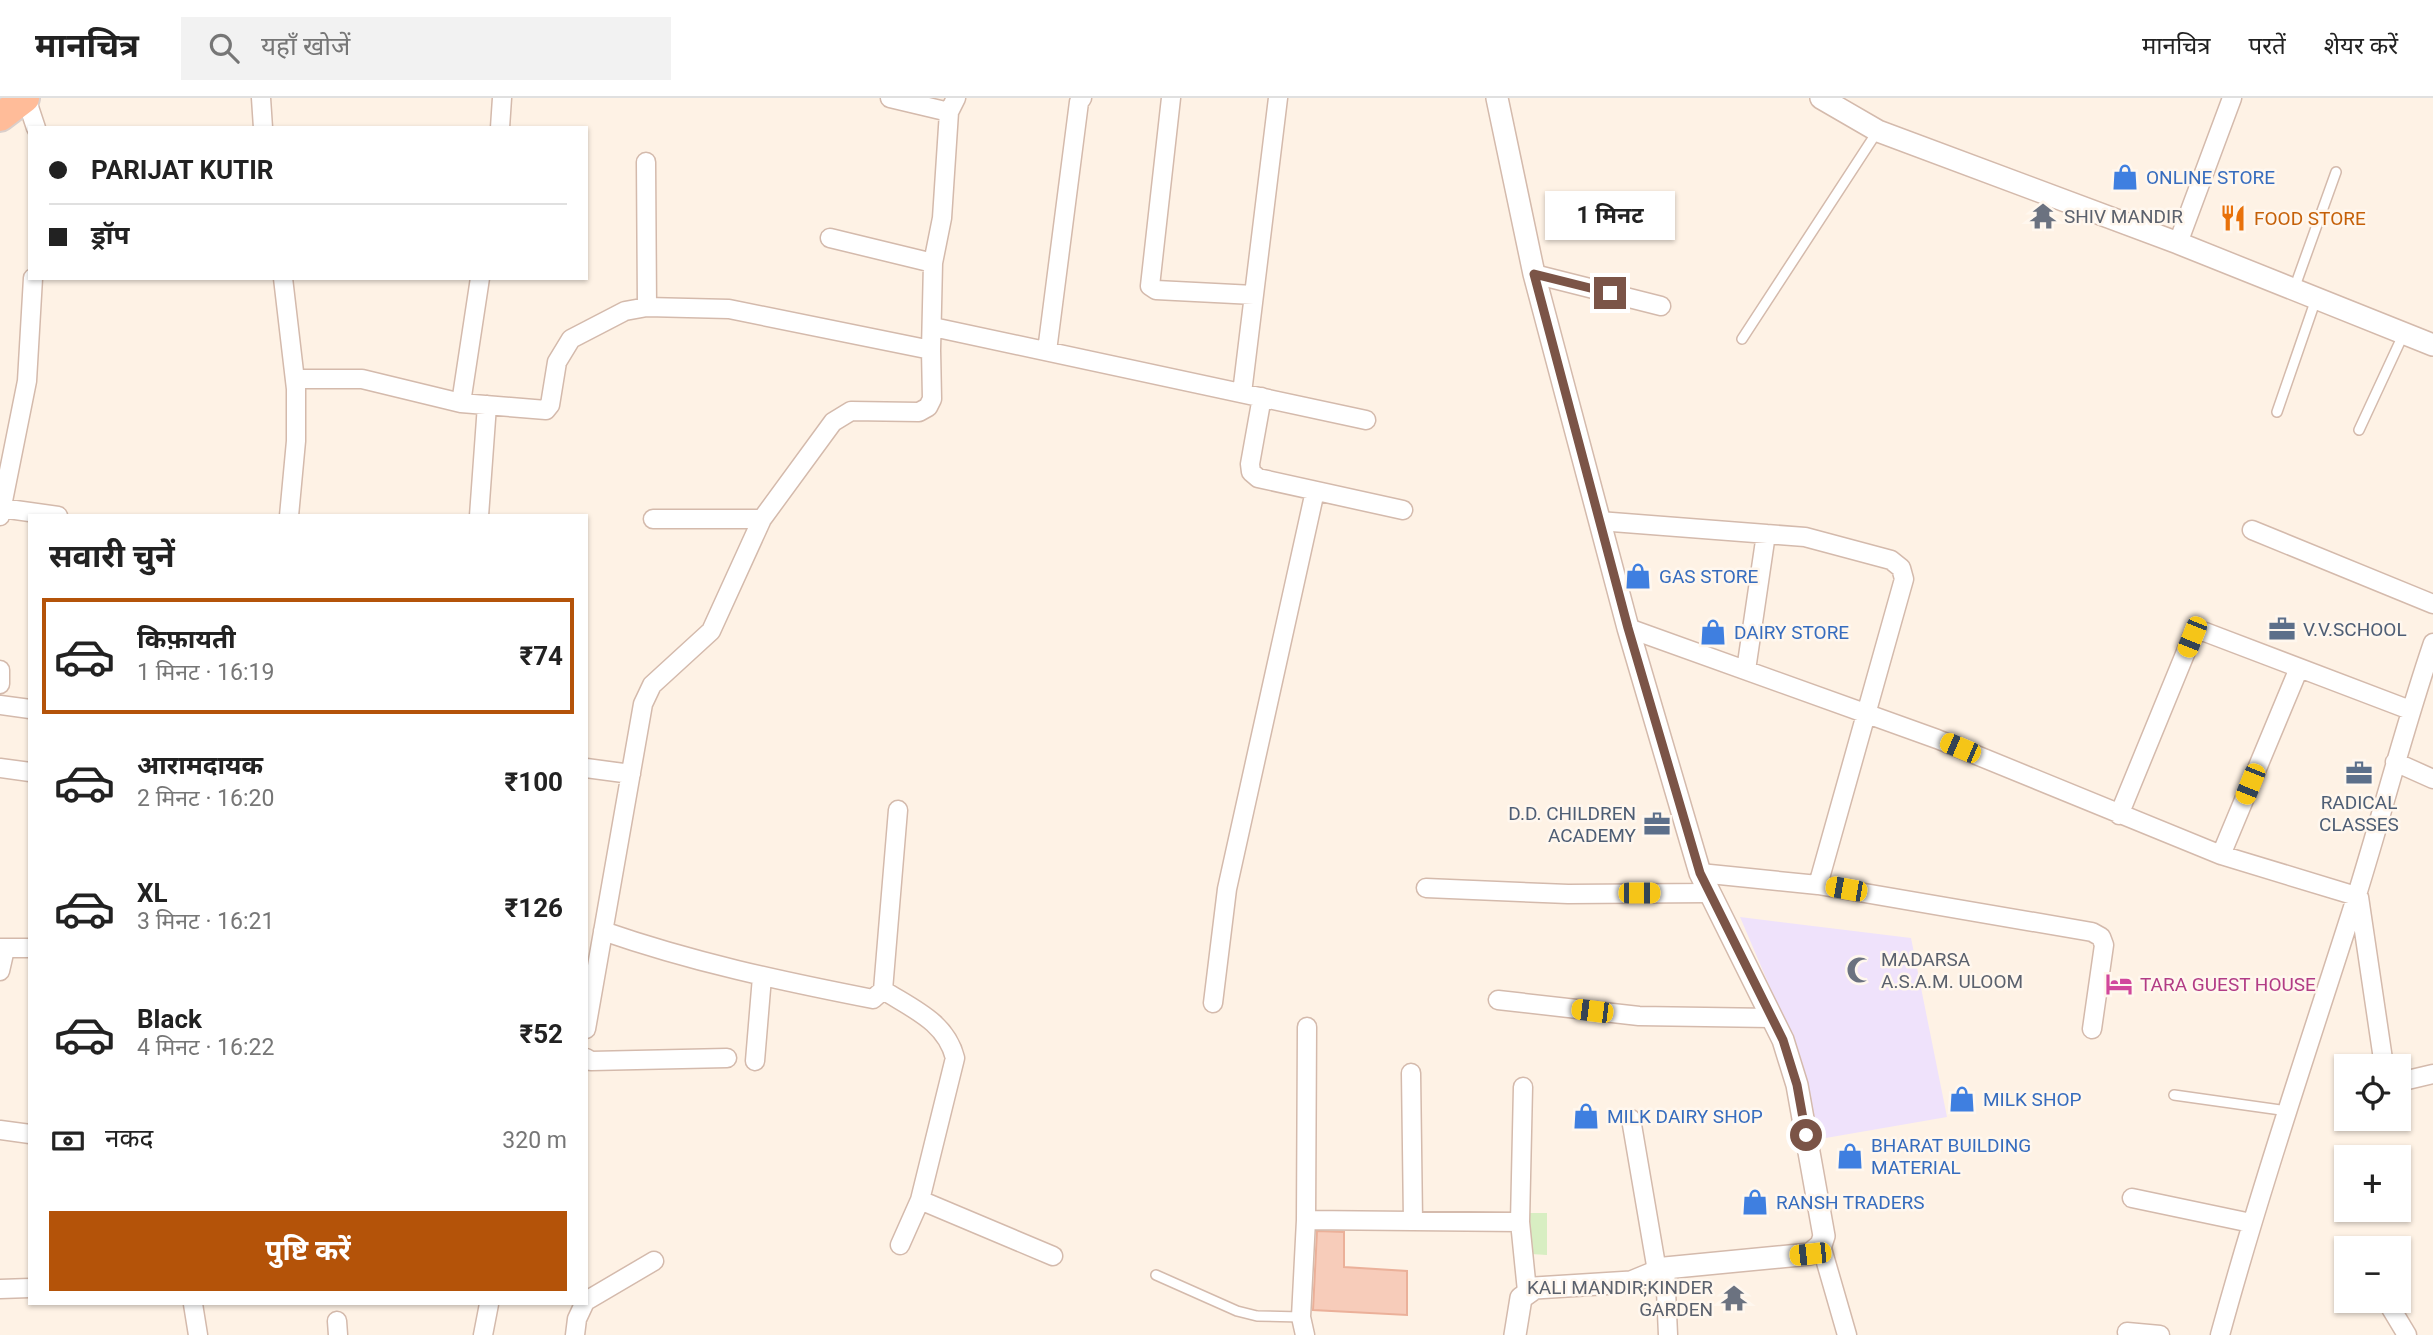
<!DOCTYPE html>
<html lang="hi">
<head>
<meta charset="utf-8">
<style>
	:root { --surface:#fff; --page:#f2f2f2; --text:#222; --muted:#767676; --line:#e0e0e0; --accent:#b45309 }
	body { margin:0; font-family:Roboto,"Noto Sans Devanagari",sans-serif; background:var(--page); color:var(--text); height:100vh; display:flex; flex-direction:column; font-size:26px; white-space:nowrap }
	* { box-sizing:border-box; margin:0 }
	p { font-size:23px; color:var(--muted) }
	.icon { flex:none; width:38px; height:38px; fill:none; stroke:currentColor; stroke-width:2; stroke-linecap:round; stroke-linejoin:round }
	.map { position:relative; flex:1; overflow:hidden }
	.sheet { position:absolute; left:28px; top:416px; width:560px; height:791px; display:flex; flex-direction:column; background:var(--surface); border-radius:0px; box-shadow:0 2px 5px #0004 }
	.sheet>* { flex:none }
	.guide { position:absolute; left:28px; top:28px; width:560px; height:154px; border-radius:0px; box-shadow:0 2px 5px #0004; display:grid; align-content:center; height:154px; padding:0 21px; background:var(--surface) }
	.fabs { position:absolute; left:2334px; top:956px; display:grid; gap:14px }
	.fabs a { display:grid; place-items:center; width:77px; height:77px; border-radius:0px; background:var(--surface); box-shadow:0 2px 5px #0004; font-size:35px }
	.end { position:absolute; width:32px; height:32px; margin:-16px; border:9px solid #7b5447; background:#fff; box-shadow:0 0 0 4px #fff }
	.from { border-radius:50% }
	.bubble { position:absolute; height:49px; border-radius:0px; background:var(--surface); box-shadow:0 2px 5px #0004; font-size:23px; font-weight:700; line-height:49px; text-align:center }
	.car { position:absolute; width:21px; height:42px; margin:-21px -10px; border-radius:9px; box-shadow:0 0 5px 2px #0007; background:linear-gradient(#f5c518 24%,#345 0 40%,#f5c518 0 76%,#345 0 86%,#f5c518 0) }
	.guide b { display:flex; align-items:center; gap:24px; height:66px; font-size:26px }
	.guide b+b { border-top:2px solid var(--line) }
	.guide i { width:18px; height:18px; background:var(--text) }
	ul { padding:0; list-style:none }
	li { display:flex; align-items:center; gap:21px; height:116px; margin:0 14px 10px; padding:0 7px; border:4px solid transparent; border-radius:0px }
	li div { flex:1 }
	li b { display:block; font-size:26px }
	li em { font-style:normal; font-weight:700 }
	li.current { border-color:var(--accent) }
	li>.icon { width:63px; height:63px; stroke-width:1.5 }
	h2 { padding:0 21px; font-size:32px; line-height:84px }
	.pay { display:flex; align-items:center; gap:18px; height:77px; padding:0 21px; font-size:26px }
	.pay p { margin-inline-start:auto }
	.action { display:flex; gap:14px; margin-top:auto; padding:14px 21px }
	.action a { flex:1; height:80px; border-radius:0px; background:var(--accent); color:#fff; font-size:28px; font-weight:700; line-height:80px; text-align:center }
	header { display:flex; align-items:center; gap:42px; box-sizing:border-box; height:98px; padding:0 35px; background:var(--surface); border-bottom:2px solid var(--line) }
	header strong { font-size:33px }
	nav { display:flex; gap:38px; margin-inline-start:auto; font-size:24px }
	.search { width:490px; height:63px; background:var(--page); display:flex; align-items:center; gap:18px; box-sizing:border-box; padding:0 24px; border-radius:0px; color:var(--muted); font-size:26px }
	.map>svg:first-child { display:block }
</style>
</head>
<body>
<header>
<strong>मानचित्र</strong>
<div class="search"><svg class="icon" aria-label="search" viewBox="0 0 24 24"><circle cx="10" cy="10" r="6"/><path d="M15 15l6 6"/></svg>यहाँ खोजें</div>
<nav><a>मानचित्र</a><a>परतें</a><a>शेयर करें</a></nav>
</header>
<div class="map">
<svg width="2433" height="1237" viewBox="0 0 2433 1237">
	<rect width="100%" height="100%" fill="#fef2e5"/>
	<!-- education -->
	<path fill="#efe2fb" d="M 1740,819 L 1911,840 L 1947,1019 L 1820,1041 L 1772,894 Z"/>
	<!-- green -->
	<path fill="#d8eec2" d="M 1529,1115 L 1547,1115 L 1547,1157 L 1531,1156 Z"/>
	<!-- building -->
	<path fill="#f7ccba" stroke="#ebb099" stroke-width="2" d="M 1317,1133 L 1344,1134 L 1344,1169 L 1407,1173 L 1407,1217 L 1313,1212 Z"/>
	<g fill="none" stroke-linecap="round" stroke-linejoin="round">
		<!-- service casing -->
		<g stroke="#d4baac" stroke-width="12">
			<path id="service" d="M 2294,191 L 2336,74
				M 1742,241 L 1877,34
				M 2277,314 L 2316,201
				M 2359,332 L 2404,235
				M 2174,997 L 2288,1013
				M 1156,1177 L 1237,1213 L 1257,1218 L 1301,1219"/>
		</g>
		<!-- minor casing -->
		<g stroke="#d4baac" stroke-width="21">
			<path id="minor" d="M 26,0 L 36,30
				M 261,0 L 263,30
				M 890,0 L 949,14
				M 1171,0 L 1150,188 L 1156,192 L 1254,197
				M 500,30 L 502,0
				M 646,64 L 647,209
				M 830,140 L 933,165
				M 2178,145 L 2232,0
				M 1534,176 L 1661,208
				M 283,180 L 296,291 L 296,343 L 289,418
				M 933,229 L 1366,322
				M 1047,253 L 1079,4 L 1082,0
				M 295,281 L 362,281 L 461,305 L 480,180
				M 1242,295 L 1278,0
				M 1262,299 L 1250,366 L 1251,374 L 1258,380 L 1403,412
				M 461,305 L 546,312 L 550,307 L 557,264 L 571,241 L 625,213 L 647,209 L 729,211 L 931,252 L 933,165 L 942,120 L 949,14 L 956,0
				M 1,410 L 58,418
				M 0,418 L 27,283 L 33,180
				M 479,418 L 487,307
				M 653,421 L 762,421
				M 1599,423 L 1805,439 L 1891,462 L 1901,470 L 1904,481 L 1818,787
				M 2252,432 L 2433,506
				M 1628,530 L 1937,641 L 2221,757 L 2356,798
				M 0,572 L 0,586
				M 1746,572 L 1766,436
				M 0,607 L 30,611
				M 2395,664 L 2433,681
				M 0,670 L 30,674
				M 586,670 L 631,676
				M 2119,717 L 2192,539 L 2197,534 L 2205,534 L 2410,612
				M 2221,757 L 2299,570
				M 1700,775 L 1818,787 L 2092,834 L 2101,839 L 2104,847 L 2092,931
				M 1426,790 L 1568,796 L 1709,795
				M 2359,799 L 2384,968
				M 603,833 C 692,864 781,883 873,901 L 883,892 L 898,712
				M 0,850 L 30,850
				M 0,873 L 5,851
				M 883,892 C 913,911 946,924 955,960 L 920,1102 L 900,1147
				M 1498,902 L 1639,918 L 1771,920
				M 1213,905 L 1227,791 L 1315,393
				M 586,931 L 643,606 L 652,587 L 711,533 L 762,421 L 833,324 L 851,313 L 919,314 L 928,309 L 932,301 L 931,252
				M 586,960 L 591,963 L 727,960
				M 755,963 L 762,879
				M 1411,975 L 1413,1123
				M 2399,984 L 2433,976
				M 1523,989 L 1520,1124 L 1527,1193
				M 1631,1021 L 1657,1173
				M 0,1032 L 30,1036
				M 2132,1100 L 2251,1125
				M 920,1102 L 1053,1158
				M 1306,1122 L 1520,1124
				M 1821,1147 L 1847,1237
				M 1665,1170 L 1668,1237
				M 0,1191 L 30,1190
				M 2386,1202 L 2407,1237
				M 586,1203 L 654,1163
				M 193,1206 L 198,1237
				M 337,1223 L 338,1237
				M 2127,1234 L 2160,1237
				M 483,1237 L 489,1206
				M 575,1237 L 577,1221 L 584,1206
				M 1305,1237 L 1301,1219 L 1306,1122 L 1307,929
				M 2220,1237 C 2260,1091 2309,947 2355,803 C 2382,717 2404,630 2433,545"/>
		</g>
		<!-- tertiary casing -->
		<g stroke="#d4baac" stroke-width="24">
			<path id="tertiary" d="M 1497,0 L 1534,176 L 1628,530 L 1700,775 L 1783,942 L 1797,987 L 1824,1138 L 1821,1147 L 1810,1156 L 1665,1170 L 1631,1184 L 1535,1190 L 1521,1200 L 1515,1237
				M 1821,0 L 1878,33 L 2178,145 L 2433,247"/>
		</g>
		<!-- trunk casing -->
		<g stroke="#dacfcb" stroke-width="32">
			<path id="trunk" d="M 0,19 L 25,0"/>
		</g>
		<!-- service -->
		<use href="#service" stroke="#fff" stroke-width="9"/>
		<!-- minor -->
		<use href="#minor" stroke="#fff" stroke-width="18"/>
		<!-- tertiary -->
		<use href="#tertiary" stroke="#fff" stroke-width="21"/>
		<!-- trunk -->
		<use href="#trunk" stroke="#ffbc99" stroke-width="28"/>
	</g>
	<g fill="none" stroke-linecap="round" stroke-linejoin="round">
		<!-- route -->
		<path stroke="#7b5447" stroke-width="9" d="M 1610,195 L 1534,176 L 1628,530 L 1700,775 L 1783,942 L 1797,987 L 1806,1037"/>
	</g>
	<!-- icons -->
	<defs>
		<g id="shop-bare" transform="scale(2.1)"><path d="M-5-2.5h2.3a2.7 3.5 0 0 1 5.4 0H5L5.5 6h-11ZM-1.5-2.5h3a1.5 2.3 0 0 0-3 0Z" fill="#3f7fe0" stroke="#fff7ee" stroke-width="2.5" paint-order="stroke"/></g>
		<g id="temple-bare" transform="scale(2.1)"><path d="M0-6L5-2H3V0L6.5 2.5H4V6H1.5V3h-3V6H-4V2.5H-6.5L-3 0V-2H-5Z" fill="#6b7280" stroke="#fff7ee" stroke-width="2.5" paint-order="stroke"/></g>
		<g id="restaurant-bare" transform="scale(2.1)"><path d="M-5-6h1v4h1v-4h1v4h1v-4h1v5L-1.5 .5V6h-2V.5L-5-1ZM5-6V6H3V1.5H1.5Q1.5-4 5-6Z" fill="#e8710a" stroke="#fff7ee" stroke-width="2.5" paint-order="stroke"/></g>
		<g id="office-bare" transform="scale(2.1)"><path d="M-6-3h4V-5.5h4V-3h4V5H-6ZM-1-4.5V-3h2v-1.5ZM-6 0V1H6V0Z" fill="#5c6f8a" stroke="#fff7ee" stroke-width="2.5" paint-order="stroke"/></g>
		<g id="mosque-bare" transform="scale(2.1)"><path d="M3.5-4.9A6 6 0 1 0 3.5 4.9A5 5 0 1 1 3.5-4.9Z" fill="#6b7280" stroke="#fff7ee" stroke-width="2.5" paint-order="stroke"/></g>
		<g id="hotel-bare" transform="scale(2.1)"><path d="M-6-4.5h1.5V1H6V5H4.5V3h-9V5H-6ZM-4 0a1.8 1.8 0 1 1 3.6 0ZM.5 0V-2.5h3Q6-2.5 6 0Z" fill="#d1479c" stroke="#fff7ee" stroke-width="2.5" paint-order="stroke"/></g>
	</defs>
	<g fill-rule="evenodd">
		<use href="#shop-bare" x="2125" y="79"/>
		<use href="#temple-bare" x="2043" y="118"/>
		<use href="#restaurant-bare" x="2233" y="120"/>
		<use href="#shop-bare" x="1638" y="478"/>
		<use href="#office-bare" x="2282" y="531"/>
		<use href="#shop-bare" x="1713" y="534"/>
		<use href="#office-bare" x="2359" y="675"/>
		<use href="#office-bare" x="1657" y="726"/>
		<use href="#mosque-bare" x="1860" y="872"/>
		<use href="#hotel-bare" x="2119" y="886"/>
		<use href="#shop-bare" x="1962" y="1001"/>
		<use href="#shop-bare" x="1586" y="1018"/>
		<use href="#shop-bare" x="1850" y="1058"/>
		<use href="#shop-bare" x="1755" y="1104"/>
		<use href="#temple-bare" x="1734" y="1200"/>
	</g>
	<g text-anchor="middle" stroke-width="5" stroke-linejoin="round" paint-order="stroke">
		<!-- shop labels -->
		<g font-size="19" fill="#366cbe" stroke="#fff7ee" text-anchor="start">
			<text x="2146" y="86">ONLINE STORE</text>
			<text x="1659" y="485">GAS STORE</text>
			<text x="1734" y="541">DAIRY STORE</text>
			<text x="1983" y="1008">MILK SHOP</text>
			<text x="1607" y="1025">MILK DAIRY SHOP</text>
			<text x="1871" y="1054">BHARAT BUILDING<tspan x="1871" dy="22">MATERIAL</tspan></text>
			<text x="1776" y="1111">RANSH TRADERS</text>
		</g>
		<!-- worship labels -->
		<g font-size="19" fill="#5b616d" stroke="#fff7ee" text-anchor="start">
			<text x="2064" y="125">SHIV MANDIR</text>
			<text x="1881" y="868">MADARSA<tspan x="1881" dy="22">A.S.A.M. ULOOM</tspan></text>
			<text x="1713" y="1196" text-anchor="end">KALI MANDIR;KINDER<tspan x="1713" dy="22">GARDEN</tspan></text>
		</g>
		<!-- food labels -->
		<g font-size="19" fill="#c56008" stroke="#fff7ee" text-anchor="start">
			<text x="2254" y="127">FOOD STORE</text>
		</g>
		<!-- service labels -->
		<g font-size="19" fill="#4e5e75" stroke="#fff7ee" text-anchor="start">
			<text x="2303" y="538">V.V.SCHOOL</text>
			<text x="2359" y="711" text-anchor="middle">RADICAL<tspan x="2359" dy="22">CLASSES</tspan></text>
			<text x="1636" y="722" text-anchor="end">D.D. CHILDREN<tspan x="1636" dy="22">ACADEMY</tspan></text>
		</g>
		<!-- hotel labels -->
		<g font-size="19" fill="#b23c85" stroke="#fff7ee" text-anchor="start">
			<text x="2140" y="893">TARA GUEST HOUSE</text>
		</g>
	</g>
</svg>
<div class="fabs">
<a><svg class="icon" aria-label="locate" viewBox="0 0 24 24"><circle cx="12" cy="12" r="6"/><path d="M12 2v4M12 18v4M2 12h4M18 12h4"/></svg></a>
<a>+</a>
<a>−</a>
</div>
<i class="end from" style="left:1806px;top:1037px"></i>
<i class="end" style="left:1610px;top:195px"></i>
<div class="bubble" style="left:1545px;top:93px;width:130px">1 मिनट</div>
<i class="car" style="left:2192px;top:539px;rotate:202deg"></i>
<i class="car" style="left:1960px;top:650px;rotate:293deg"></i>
<i class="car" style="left:2250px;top:686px;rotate:202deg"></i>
<i class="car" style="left:1846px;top:791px;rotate:280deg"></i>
<i class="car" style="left:1639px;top:795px;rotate:90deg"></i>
<i class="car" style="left:1592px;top:913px;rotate:277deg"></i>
<i class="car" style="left:1810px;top:1156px;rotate:264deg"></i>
<div class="guide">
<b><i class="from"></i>PARIJAT KUTIR</b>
<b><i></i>ड्रॉप</b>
</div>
<section class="sheet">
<h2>सवारी चुनें</h2>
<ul>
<li class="current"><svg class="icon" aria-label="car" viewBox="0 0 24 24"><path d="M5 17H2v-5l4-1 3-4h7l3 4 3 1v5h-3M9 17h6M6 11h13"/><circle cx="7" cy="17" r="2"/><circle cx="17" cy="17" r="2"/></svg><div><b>किफ़ायती</b><p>1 मिनट · 16:19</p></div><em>₹74</em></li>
<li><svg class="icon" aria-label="car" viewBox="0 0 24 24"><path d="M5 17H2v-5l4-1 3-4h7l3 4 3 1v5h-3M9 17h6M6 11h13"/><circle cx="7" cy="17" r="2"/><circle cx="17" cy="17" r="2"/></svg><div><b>आरामदायक</b><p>2 मिनट · 16:20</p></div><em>₹100</em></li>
<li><svg class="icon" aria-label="car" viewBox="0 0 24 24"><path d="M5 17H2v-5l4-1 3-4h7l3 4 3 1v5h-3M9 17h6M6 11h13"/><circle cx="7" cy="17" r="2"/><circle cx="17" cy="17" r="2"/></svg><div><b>XL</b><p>3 मिनट · 16:21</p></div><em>₹126</em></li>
<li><svg class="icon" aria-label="car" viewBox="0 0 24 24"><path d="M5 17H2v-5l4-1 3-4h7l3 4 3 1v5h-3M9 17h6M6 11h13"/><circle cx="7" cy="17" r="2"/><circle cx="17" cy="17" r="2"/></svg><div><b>Black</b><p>4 मिनट · 16:22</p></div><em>₹52</em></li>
</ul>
<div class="pay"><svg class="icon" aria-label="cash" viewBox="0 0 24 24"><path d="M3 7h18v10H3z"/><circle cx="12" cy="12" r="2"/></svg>नकद<p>320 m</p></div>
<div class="action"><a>पुष्टि करें</a></div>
</section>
</div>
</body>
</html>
